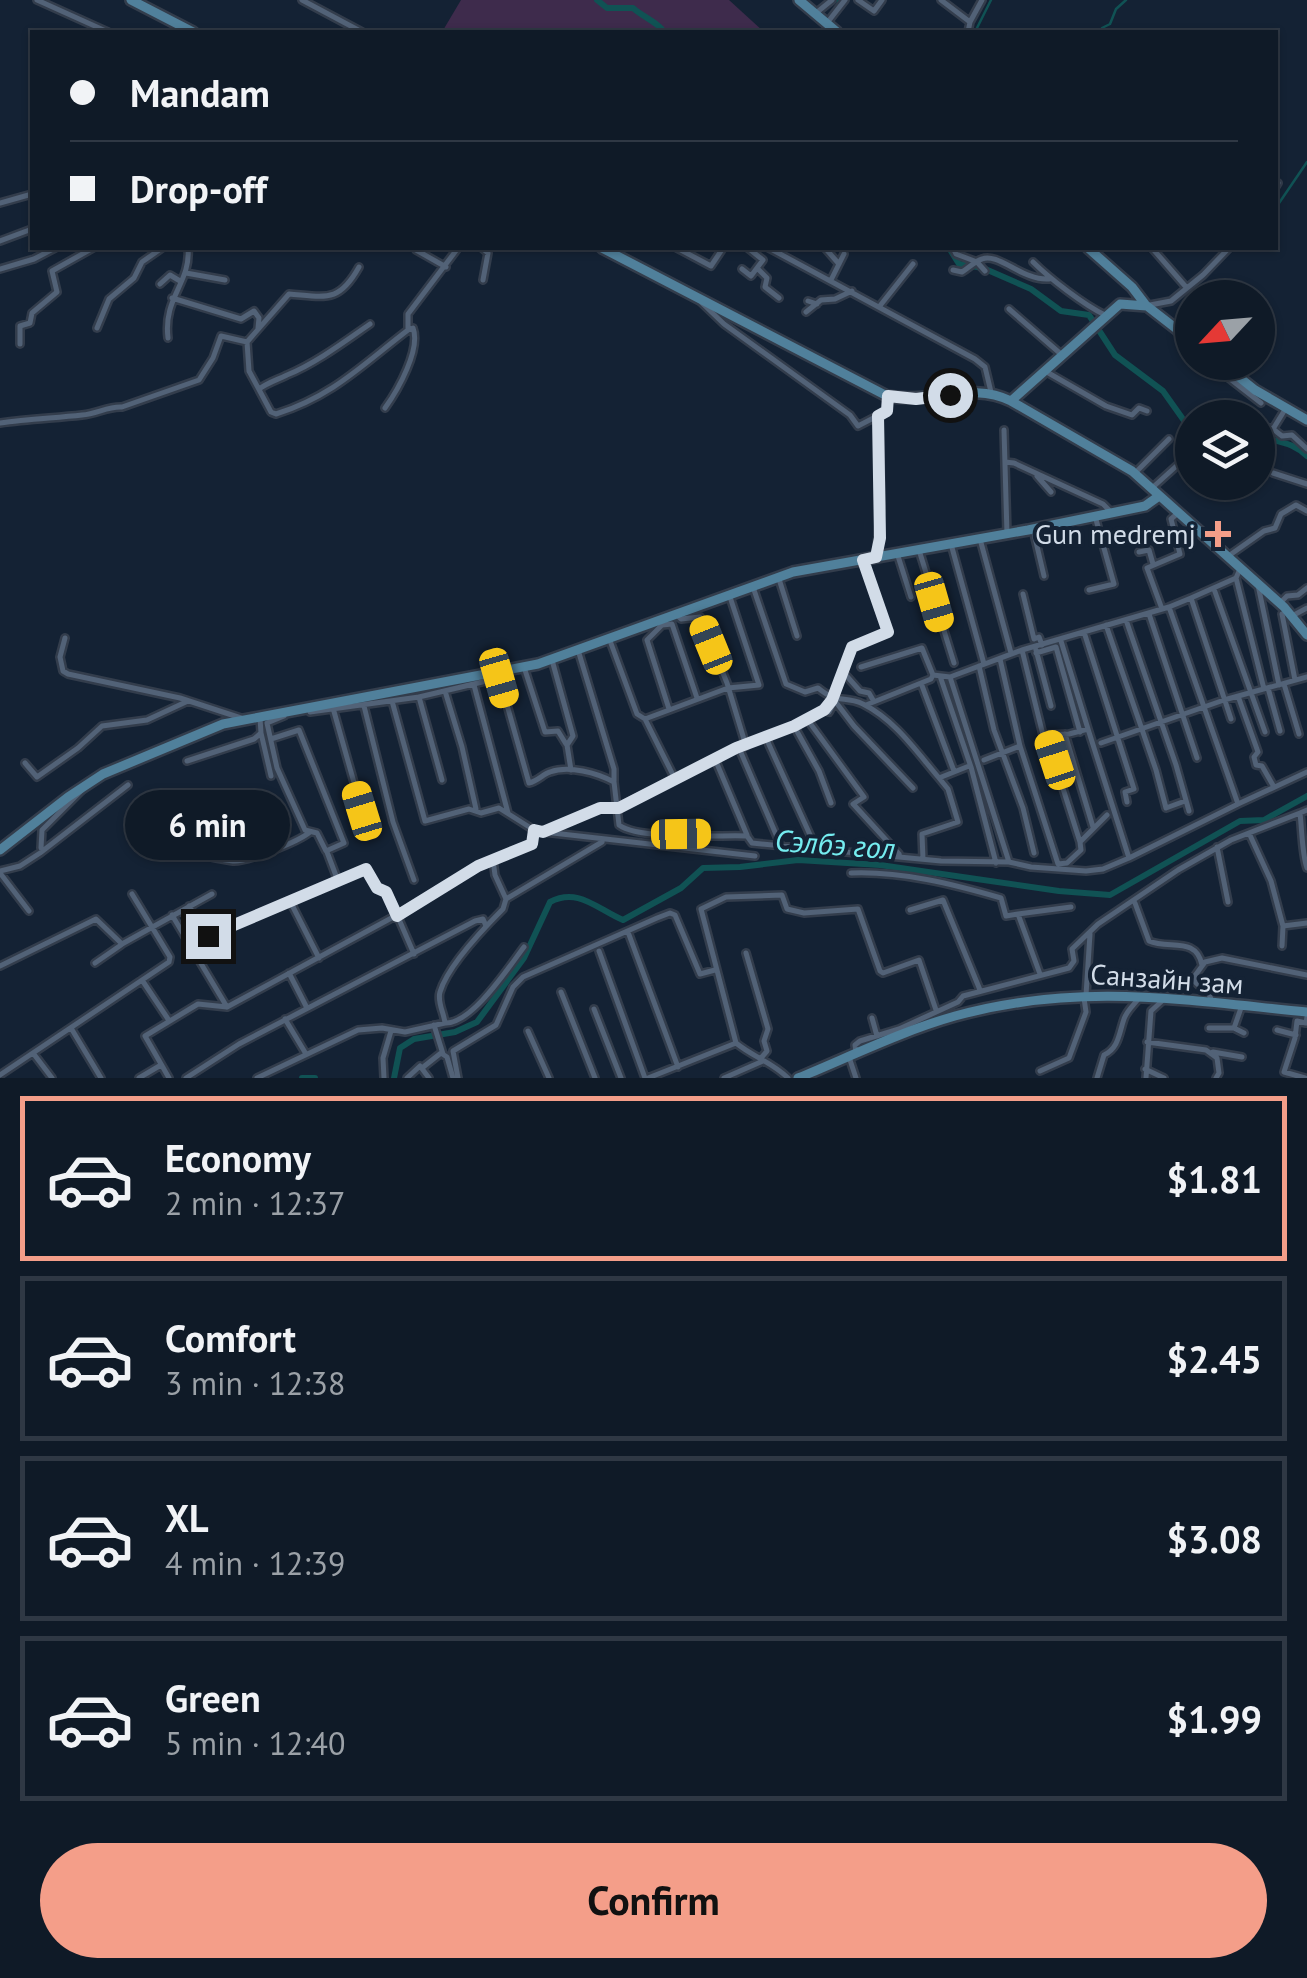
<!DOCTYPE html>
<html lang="en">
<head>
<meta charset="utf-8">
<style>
	:root { --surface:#0f1a27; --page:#18232f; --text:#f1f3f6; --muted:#9ba1a7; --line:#2f3844; --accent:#f49e89 }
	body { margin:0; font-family:"PT Sans",sans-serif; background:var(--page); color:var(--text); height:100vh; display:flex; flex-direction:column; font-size:38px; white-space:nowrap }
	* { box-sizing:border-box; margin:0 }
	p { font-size:32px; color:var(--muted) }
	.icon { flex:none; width:55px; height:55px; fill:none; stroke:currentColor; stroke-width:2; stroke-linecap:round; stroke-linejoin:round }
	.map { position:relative; height:1078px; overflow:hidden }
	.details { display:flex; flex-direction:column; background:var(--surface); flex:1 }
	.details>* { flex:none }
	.banner { position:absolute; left:30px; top:30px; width:1248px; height:220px; border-radius:0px; box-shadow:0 2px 8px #0004,0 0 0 2px var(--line); display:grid; align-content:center; height:220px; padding:0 40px; background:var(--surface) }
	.needle { width:65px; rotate:244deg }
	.controls { position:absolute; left:1175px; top:280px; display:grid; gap:20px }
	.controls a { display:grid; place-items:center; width:100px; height:100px; border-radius:50%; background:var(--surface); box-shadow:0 2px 8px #0004,0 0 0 2px var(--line); font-size:50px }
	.end { position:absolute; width:45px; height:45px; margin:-22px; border:12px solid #d2dce8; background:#111; box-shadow:0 0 0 5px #111 }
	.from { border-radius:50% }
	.bubble { position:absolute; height:70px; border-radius:35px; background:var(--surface); box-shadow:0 2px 8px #0004,0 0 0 2px var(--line); font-size:32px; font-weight:600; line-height:70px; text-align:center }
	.car { position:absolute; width:30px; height:60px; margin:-30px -15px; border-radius:12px; box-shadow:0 0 8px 2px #0007; background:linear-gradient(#f5c518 24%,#345 0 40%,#f5c518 0 76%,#345 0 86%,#f5c518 0) }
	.banner b { display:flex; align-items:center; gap:35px; height:95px; font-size:38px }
	.banner b+b { border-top:2px solid var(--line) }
	.banner i { width:25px; height:25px; background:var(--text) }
	ul { padding:18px 0 0; list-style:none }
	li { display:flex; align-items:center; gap:30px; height:165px; margin:0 20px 15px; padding:0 20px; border:5px solid var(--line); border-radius:0px }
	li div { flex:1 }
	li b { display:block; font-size:38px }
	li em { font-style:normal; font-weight:600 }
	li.current { border-color:var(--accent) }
	li>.icon { width:90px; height:90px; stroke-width:1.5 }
	.action { display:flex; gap:20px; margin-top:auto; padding:20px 40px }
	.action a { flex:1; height:115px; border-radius:60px; background:var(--accent); color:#111; font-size:40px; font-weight:600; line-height:115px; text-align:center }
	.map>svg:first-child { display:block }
</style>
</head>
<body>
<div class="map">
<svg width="1307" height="1078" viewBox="0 0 1307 1078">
	<rect width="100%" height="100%" fill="#142234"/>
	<!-- green -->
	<path fill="#3e2b4c" d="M 461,0 L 729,0 L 764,32 L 442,32 Z"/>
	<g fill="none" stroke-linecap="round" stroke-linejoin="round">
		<!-- stream -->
		<path stroke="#105254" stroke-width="2.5" d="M 823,7 L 839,0
			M 975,32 L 991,0
			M 1101,32 L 1102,28 L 1110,24 L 1116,9 L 1126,0
			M 1275,209 L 1307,162"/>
		<!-- river -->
		<path stroke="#105254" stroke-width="6" d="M 597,0 L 607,8 L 633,8 C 643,17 659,23 664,32
			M 949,248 L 959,264 L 983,268 L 1031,289 L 1061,311 L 1089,315 L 1115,355 L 1163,391 L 1185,422 L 1192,426
			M 1258,431 C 1274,446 1286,437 1307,456
			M 302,1078 L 315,1078
			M 394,1078 L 400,1048 L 414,1039 L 455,1032 L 477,1022 L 524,958 L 550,902 C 578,887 597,909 623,920 L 681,888 L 703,868 L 740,867 L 798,860 L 880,865 L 1059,891 L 1110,895 L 1240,821 L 1264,820 L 1307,796"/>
		<!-- street casing -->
		<g stroke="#333d4c" stroke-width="10">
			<path id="street" d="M 37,0 L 108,32
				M 302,0 L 362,32
				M 858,0 L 874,11 L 882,0
				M 941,0 L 970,22 L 968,32
				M 816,13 L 832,0
				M 970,22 L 982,0
				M 827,23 L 845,0
				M 1275,188 L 1278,183
				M 0,203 L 32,194
				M 0,241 L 32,229
				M 482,248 L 488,253 L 483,280
				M 677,248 L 711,266 L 723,248
				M 769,248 L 975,359 L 985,367 L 991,392
				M 825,248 L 839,264
				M 953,248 L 956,254 L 977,262 L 985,271
				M 1152,248 L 1186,287
				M 416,250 L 446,267
				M 1033,262 C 1049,278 1084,305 1105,315
				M 757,268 L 767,278 L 765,287 L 779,298
				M 0,269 L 34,259 L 55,248
				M 742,269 L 751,276 L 763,260 L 748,248
				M 953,270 L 962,272 C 969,268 975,261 982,259 C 998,252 1023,281 1049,279
				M 186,273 L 225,280
				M 831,280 L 844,254
				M 160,284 L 170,275 L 180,281
				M 172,298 L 241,319 L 254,311 L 259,318 L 258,328
				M 808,301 L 817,304
				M 702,303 L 724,324 L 850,415 L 858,426 L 887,411 L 887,396
				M 1150,305 L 1171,301 L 1203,275 L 1229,248
				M 879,307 L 913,264
				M 1009,309 L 1062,355
				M 806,312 L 821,300 L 835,299 L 852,291
				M 97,328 L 109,299 L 134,278 L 142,262 L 162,248
				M 168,338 C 163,297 191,283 188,248
				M 247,342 L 249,371 L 271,412 L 276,414 C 333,396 362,365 408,330 L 408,314 L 458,248
				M 247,342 L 289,294 C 326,297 339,303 359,267
				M 20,344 L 20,326 L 30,323 L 32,313 L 57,292 L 52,271 L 93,248
				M 1219,362 L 1216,368 L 1261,403
				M 1045,371 L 1106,406 L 1132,415 L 1139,408 L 1147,411
				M 259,389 C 269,382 277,380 287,375 C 316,363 344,342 370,324
				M 385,408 C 398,390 421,349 413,328 L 408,330
				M 0,423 C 28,419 55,418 82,415 C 97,414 108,406 122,407 L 199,380 L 213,358 L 221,336 L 247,342
				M 1258,425 L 1273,429 L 1286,408
				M 1273,429 L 1282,436 L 1292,435 L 1307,449
				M 1004,430 L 1007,534
				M 1005,462 L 1014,463 L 1103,504 L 1110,511
				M 1136,472 L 1169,439
				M 1273,473 L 1307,484
				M 1037,476 L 1051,492
				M 1152,488 L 1192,452
				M 1033,529 L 1044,576
				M 980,539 L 1011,653
				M 951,544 L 984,664
				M 919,550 L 954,663
				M 1139,552 L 1149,550 L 1153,564
				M 897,553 L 911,597
				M 876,557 L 881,506 L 879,416
				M 1227,557 L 1264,531 L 1275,528 L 1281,514 L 1296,505 L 1307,511
				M 1236,578 L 1264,689
				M 779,579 L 797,636
				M 1258,585 L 1279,685
				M 753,587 L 786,684 L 805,692 L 818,688 C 839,705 843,695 863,704 C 895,720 916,751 939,778 L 969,766
				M 1214,589 L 1265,732
				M 1089,590 L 1114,584 L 1095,516
				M 1023,594 L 1034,639 L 1039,637 L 1042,645
				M 1280,603 L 1287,596 L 1298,595 L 1307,588
				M 1169,607 L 1191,598
				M 1162,609 L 1147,568 L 1180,554 L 1171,519 L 1178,513
				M 1149,614 L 1197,758
				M 1282,614 L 1295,680
				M 678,616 L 681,619 L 700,617 L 727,683 L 746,746
				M 1292,616 L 1307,608
				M 1126,620 L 1176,765 L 1189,811
				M 661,622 L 662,625 L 647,640 L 669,709
				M 662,625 L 672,624 L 697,698
				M 1106,625 L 1156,770 L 1166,808 L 1185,801
				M 1084,632 L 1134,789 L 1125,792 L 1127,802
				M 65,638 L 60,657 L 63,671 L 68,674 L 180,698 L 241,718
				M 609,638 L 637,714 L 645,719
				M 1061,641 L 1088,729
				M 578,650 L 614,769 L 614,781
				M 1022,650 L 1043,735 L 1069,734 L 1088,729 L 1129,858
				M 1036,650 L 1051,706
				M 1036,653 L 1056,647 L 1080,732
				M 1000,659 L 1020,746 L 1058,864 L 1067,863 L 1081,850 L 1080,842 L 1107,815
				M 552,660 L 573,736 L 567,745 L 571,770
				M 979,666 L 994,730 L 1023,808 L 1034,853
				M 524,667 L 545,732 L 558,731 L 566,744
				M 861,667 L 922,648 L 933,675 L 950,677 L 1022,650 L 1169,607 L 1238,804 L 1307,772
				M 498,673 L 529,783 C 538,781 543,774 550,772 C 569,765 597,773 614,782 L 619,825 C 639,840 719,835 747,836 L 752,843 L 941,861 L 1009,862 L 1031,867 L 1086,871 L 1103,869 L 1129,858 L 1238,804
				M 844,673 L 860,691 L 869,693 L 873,700
				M 940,676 L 971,767 L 996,863
				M 950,677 L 1009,862
				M 921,683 L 954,771
				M 1284,684 L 1299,734
				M 474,685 L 508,813
				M 1268,688 L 1280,731
				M 445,691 L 462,747 L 476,809
				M 1238,696 L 1258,752 L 1254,757 L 1256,765 L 1262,766 L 1274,787
				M 419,697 L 442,780
				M 392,701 L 425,821 L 469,809 L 481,813 L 499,808 L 534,830
				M 866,705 L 931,679 L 933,675
				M 364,706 L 393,822 L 414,880
				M 333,708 L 362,811
				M 824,710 L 829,712 L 835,701 L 854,726 L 913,788
				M 310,712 L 419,697 L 499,678
				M 807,719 L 864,797 L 853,804 L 855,806 L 899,854
				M 1231,719 L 1191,598 L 1236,578 L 1240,569
				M 794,726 L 819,771 L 831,803
				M 261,733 L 271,776
				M 1065,734 L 1093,827
				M 1046,735 L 1080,842
				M 766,738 L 816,848
				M 271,739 L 299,730 L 344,843 L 326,851 L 317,833 L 305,830 L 277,768 L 267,723 L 284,716
				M 1101,743 L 1224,700 L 1307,677
				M 739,748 L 781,846
				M 715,759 L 747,835
				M 984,760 L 1020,746
				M 187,761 L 254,739 L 261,733 L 260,718
				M 25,763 L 37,777 L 78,748 L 102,726 L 147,720 L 188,701
				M 675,779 L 645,719 L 728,688 L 759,685 L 730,597
				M 1307,810 L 1300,813 C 1302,830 1302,854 1307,868
				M 543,832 L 599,808 L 619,807 L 736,748 L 794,726 L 824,710 L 832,699 L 853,647 L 888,632 L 863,559
				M 544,832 L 755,856
				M 1249,833 L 1271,881 L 1283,926 L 1307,923
				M 1217,847 L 1228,902
				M 41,848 L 42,830 L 81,791
				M 170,848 C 193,853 211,858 233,861 C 247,862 298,842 310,832
				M 327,852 L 338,881
				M 923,859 L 922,834 L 958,822 L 948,789 L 939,778
				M 493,860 L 495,875 L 506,899
				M 0,871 L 20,866 L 40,853 L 128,785
				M 0,873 L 29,911
				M 851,873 C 901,871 953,884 1001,898 L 1006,916 L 1018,914
				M 291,903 L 319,958
				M 1135,903 L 1149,941 C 1169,950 1196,936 1202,965
				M 189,906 L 208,936 L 366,869 L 377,888 L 388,894 L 414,954
				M 910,910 L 943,900 L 980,990
				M 172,915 L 227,1007
				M 628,932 L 678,1067
				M 1282,946 L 1283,926
				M 599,951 L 645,1078
				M 746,953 L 768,1029 L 764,1041 L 767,1051 L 761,1058
				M 95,963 L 121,945
				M 0,966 L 96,919 L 122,944 L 212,894
				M 289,973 L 307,1008
				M 1040,974 L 1018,914 L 1071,907
				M 142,980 L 168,1019
				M 561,992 L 595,1078
				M 1086,995 L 1090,934
				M 1212,1002 L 1209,994 L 1194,981 L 1194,977 L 1205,962 L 1222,958 L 1307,975
				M 594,1009 L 621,1078
				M 872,1018 L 877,1036
				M 285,1019 L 306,1054
				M 445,1023 C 472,1024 508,968 524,947
				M 434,1025 L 443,1054
				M 71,1028 L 101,1078
				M 1209,1028 L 1234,1028 L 1241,1008
				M 1234,1028 L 1244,1033
				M 1277,1030 L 1296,1035
				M 528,1031 L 549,1078
				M 1147,1042 L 1206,1050 L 1217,1058 L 1219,1073 L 1216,1078
				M 736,1043 L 701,909 L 726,897 L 782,895 L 787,909 L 804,913 L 858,909 L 880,971 L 883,973 L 919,960 L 936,1010
				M 1213,1052 L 1242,1057
				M 33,1053 L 52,1078
				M 856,1053 L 855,1045 L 860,1041 L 899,1029 L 958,1002 L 963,996 L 1069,968 L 1074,961 L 1072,949 L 1098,924 L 1178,870 L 1231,840 L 1300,813
				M 849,1057 L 856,1078
				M 422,1068 L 441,1053 L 447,1057 L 453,1078
				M 1145,1069 L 1164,1078
				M 1040,1071 L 1069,1058 L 1086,1012 L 1084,998
				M 0,1075 L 169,962 L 170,957 L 132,894
				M 139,1078 L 161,1065
				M 169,1078 L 145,1036 L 198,1004 L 227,1007 L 397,915 L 478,866 L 532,844 L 534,830
				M 186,1078 L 239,1044 L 475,921 L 483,919 L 486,926
				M 257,1078 L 358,1030 L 382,1028 L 405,1032 L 445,1023 C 444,1013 437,1002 440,992 C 448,965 483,929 503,909 L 506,899 L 602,842
				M 384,1078 L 383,1058 L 391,1031
				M 407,1078 L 420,1066 L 429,1078
				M 458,1078 L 453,1051 L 496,1025 L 513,987 L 523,977 L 657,918 L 670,913 L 675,915 L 700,974 L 715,970
				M 648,1078 L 736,1043 C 753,1057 772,1062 788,1078
				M 724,1078 L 763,1061
				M 1097,1078 L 1104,1055 C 1119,1048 1119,1033 1124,1019 C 1127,1010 1134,1005 1139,998
				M 1146,1078 L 1151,1011 L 1162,1001
				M 1305,1078 L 1284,1072 L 1295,1038 L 1297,1021 L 1306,1023 L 1307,1017"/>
		</g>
		<!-- secondary casing -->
		<g stroke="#333d4c" stroke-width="14">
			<path id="secondary" d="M 131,0 L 193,32
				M 799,0 L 837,32
				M 602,248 L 887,396 C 930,404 972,381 1011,401 L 1132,471 L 1284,607 L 1307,635
				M 1088,248 L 1132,287 L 1145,304
				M 1220,362 L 1255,390 L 1307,420
				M 1011,401 L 1120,304 L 1147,306 L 1192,341
				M 0,850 L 68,797 L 103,774 L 223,724 L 538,664 L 793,572 L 1028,530 L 1145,506 L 1159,496
				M 798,1078 C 849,1057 902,1031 955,1016 C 1079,982 1183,1000 1307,1012"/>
		</g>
		<!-- street -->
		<use href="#street" stroke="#526277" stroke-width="5"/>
		<!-- secondary -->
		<use href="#secondary" stroke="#50809b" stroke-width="9"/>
	</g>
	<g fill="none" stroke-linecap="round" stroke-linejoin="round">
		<!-- route -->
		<path stroke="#d2dce8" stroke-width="12" d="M 208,936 L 366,869 L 377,888 L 386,892 L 397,916 L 478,866 L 532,844 L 534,830 L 543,832 L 600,808 L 619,808 L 736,748 L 794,726 L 824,710 L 832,700 L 852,647 L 888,632 L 863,560 L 876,557 L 880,538 L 878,416 L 887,411 L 888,396 L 916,399 L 950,395"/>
	</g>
	<!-- markers -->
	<path fill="#f49e89" stroke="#142234" stroke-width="4" d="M1213 519h10v10h10v10h-10v10h-10v-10h-10v-10h10z"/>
	<g text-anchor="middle" stroke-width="8" stroke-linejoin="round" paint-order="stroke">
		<!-- poi labels -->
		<g font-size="28" fill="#d2dce8" stroke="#142234" text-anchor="end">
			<text x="1196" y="544">Gun medremj</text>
		</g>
		<!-- street labels -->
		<g font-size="28" fill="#d2dce8" stroke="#142234">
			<text transform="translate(1167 979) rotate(4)" y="10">Санзайн зам</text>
		</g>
		<!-- water labels -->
		<g font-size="30" font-style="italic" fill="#75edf0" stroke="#142234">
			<text transform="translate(835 845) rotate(4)" y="10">Сэлбэ гол</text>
		</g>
	</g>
</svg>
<div class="controls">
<a><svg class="needle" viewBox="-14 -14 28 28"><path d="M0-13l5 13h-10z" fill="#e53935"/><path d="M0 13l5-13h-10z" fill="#9ba1a7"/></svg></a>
<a><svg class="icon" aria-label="layers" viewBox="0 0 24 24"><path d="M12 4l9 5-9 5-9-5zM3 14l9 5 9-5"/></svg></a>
</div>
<i class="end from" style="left:950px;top:395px"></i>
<i class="end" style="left:208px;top:936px"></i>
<div class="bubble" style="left:125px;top:790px;width:165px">6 min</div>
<i class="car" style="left:934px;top:602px;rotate:164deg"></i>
<i class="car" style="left:711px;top:645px;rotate:338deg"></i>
<i class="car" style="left:499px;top:678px;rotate:164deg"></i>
<i class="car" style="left:1055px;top:760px;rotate:342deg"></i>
<i class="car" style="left:362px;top:811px;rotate:343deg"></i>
<i class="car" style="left:681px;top:834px;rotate:89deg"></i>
<div class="banner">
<b><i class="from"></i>Mandam</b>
<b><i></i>Drop-off</b>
</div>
</div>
<section class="details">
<ul>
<li class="current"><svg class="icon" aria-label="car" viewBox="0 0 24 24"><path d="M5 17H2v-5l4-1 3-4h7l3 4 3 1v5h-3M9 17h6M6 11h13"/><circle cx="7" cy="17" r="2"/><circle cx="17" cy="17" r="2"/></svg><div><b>Economy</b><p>2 min · 12:37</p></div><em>$1.81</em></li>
<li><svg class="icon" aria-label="car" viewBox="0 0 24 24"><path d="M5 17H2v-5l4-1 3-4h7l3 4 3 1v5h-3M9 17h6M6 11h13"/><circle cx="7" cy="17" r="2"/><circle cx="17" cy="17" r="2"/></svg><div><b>Comfort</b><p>3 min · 12:38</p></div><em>$2.45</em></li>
<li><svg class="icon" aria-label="car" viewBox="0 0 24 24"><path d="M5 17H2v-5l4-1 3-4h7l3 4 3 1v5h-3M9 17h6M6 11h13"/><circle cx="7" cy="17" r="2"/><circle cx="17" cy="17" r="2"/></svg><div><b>XL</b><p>4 min · 12:39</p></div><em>$3.08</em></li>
<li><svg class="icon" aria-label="car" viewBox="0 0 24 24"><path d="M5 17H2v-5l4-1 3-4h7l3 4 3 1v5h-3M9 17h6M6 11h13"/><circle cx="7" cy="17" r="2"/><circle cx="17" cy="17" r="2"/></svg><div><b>Green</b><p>5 min · 12:40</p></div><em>$1.99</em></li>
</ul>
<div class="action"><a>Confirm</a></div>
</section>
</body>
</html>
